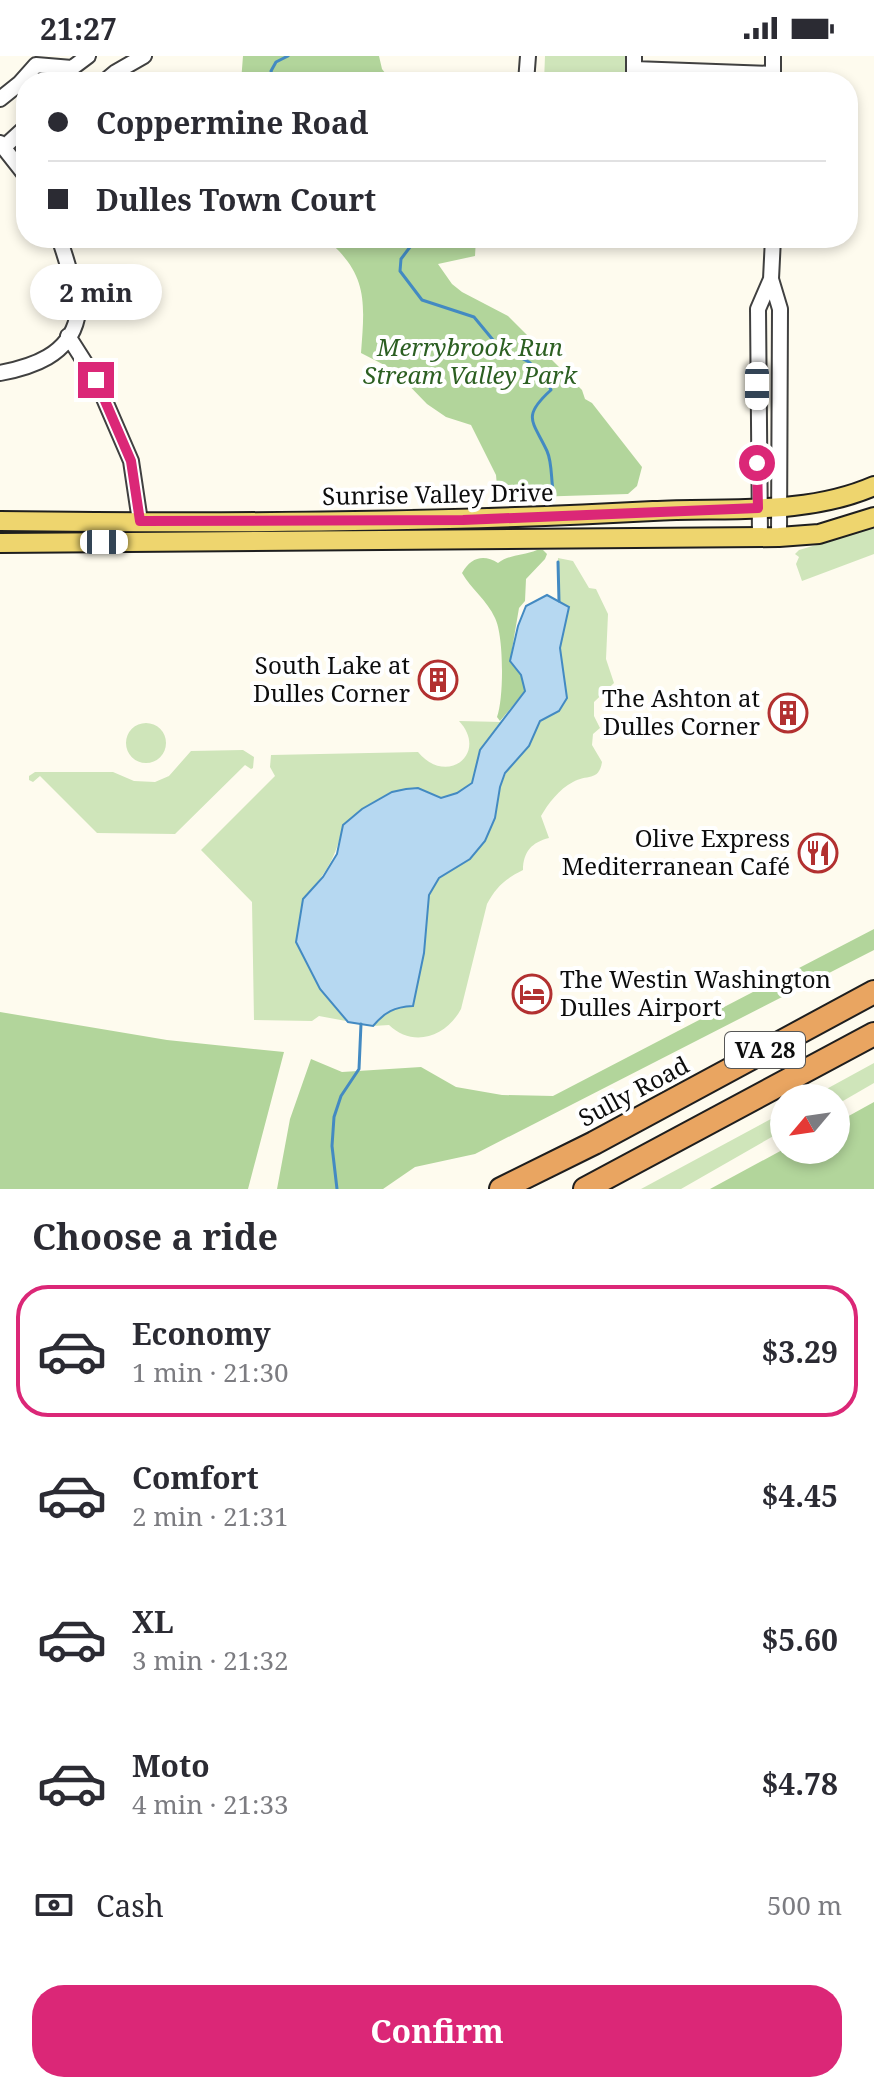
<!DOCTYPE html>
<html lang="en">
<head>
<meta charset="utf-8">
<style>
	:root { --surface:#fff; --page:#f2f2f3; --text:#2b2b33; --muted:#7c7c81; --line:#e1e1e2; --accent:#db2777 }
	body { margin:0; font-family:"Noto Serif",serif; background:var(--page); color:var(--text); height:100vh; display:flex; flex-direction:column; font-size:30px; white-space:nowrap }
	* { box-sizing:border-box; margin:0 }
	p { font-size:26px; color:var(--muted) }
	.icon { flex:none; width:44px; height:44px; fill:none; stroke:currentColor; stroke-width:2; stroke-linecap:round; stroke-linejoin:round }
	.map { position:relative; height:1133px; overflow:hidden }
	.details { display:flex; flex-direction:column; background:var(--surface); flex:1 }
	.details>* { flex:none }
	.top-card { position:absolute; left:16px; top:16px; width:842px; height:176px; border-radius:32px; box-shadow:0 4px 12px #0003; display:grid; align-content:center; height:176px; padding:0 32px; background:var(--surface) }
	.needle { width:52px; rotate:241deg }
	.fabs { position:absolute; left:770px; top:1028px; display:grid; gap:16px }
	.fabs a { display:grid; place-items:center; width:80px; height:80px; border-radius:50%; background:var(--surface); box-shadow:0 4px 12px #0003; font-size:40px }
	.end { position:absolute; width:36px; height:36px; margin:-18px; border:10px solid #db2777; background:#fff; box-shadow:0 0 0 4px #fff }
	.from { border-radius:50% }
	.bubble { position:absolute; height:56px; border-radius:28px; background:var(--surface); box-shadow:0 4px 12px #0003; font-size:26px; font-weight:700; line-height:56px; text-align:center }
	.car { position:absolute; width:24px; height:48px; margin:-24px -12px; border-radius:10px; box-shadow:0 0 6px 2px #0007; background:linear-gradient(#fff 24%,#345 0 40%,#fff 0 76%,#345 0 86%,#fff 0) }
	.top-card b { display:flex; align-items:center; gap:28px; height:76px; font-size:30px }
	.top-card b+b { border-top:2px solid var(--line) }
	.top-card i { width:20px; height:20px; background:var(--text) }
	ul { padding:0; list-style:none }
	li { display:flex; align-items:center; gap:24px; height:132px; margin:0 16px 12px; padding:0 16px; border:4px solid transparent; border-radius:32px }
	li div { flex:1 }
	li b { display:block; font-size:30px }
	li em { font-style:normal; font-weight:700 }
	li.selected { border-color:var(--accent) }
	li>.icon { width:72px; height:72px; stroke-width:1.5 }
	h2 { padding:0 32px; font-size:36px; line-height:96px }
	.pay { display:flex; align-items:center; gap:20px; height:88px; padding:0 32px; font-size:30px }
	.pay p { margin-inline-start:auto }
	.cta { display:flex; gap:16px; margin-top:auto; padding:16px 32px }
	.cta a { flex:1; height:92px; border-radius:32px; background:var(--accent); color:#fff; font-size:32px; font-weight:700; line-height:92px; text-align:center }
	.status { display:flex; justify-content:space-between; align-items:center; height:56px; padding:0 40px; background:var(--surface); direction:ltr }
	.status svg { height:22px; fill:currentColor }
	.map>svg:first-child { display:block }
</style>
</head>
<body>
<div class="status"><b>21:27</b><svg viewBox="0 0 49 12"><path d="M0 12V9h3v3zM5 12V6h3v6zM10 12V3h3v9zM15 12V0h3v12zM26 1h20v11H26zM47 4h2v5h-2z"/></svg></div>
<div class="map">
<svg width="874" height="1133" viewBox="0 0 874 1133">
	<rect width="100%" height="100%" fill="#fefbee"/>
	<!-- green -->
	<path fill="#cfe5ba" d="M 545,0 L 627,0 L 625,26 L 544,26 Z
		M 874,472 L 874,498 L 802,525 L 796,508 L 799,501 L 795,498 L 799,494 Z
		M 558,502 L 573,505 L 589,532 L 596,533 L 608,558 L 606,603 L 614,627 L 594,646 L 594,660 L 600,672 L 593,678 L 592,689 L 602,706 C 599,726 586,718 573,726 C 559,733 548,748 541,760 L 549,782 C 532,786 523,796 523,814 C 505,823 496,831 487,848 L 461,953 C 446,981 413,992 389,969 L 373,970 C 385,956 394,951 413,950 L 424,897 L 428,839 L 439,822 L 470,803 L 495,762 L 500,731 L 506,717 L 529,690 L 540,665 L 559,655 L 567,642 L 560,592 L 569,551 L 559,545 Z
		M 459,665 L 502,666 L 480,694 L 472,727 L 457,737 L 441,742 L 418,732 L 392,736 L 343,769 C 336,802 326,818 303,843 L 314,921 L 320,933 L 346,965 L 319,960 L 312,965 L 254,964 L 252,846 L 201,794 L 275,720 L 270,711 L 271,699 L 418,696 C 447,731 489,697 459,665 Z
		M126 687a20 20 0 1 1 40 0a20 20 0 1 1-40 0Z
		M 243,694 L 254,701 L 253,712 L 251,713 L 245,709 L 175,778 L 97,777 L 40,720 L 33,726 L 29,724 L 29,720 L 35,716 L 113,716 L 134,725 L 155,726 L 169,720 L 191,695 Z
		M 874,1007 L 874,1027 L 836,1049 L 836,1042 L 810,1042 Z
		M 784,1056 L 784,1074 L 681,1133 L 641,1133 Z"/>
	<!-- forest -->
	<path fill="#b2d59b" d="M 243,0 L 379,0 L 382,13 L 392,26 L 241,26 Z
		M 325,182 L 476,182 L 475,200 L 438,208 L 452,228 L 462,236 L 508,260 L 582,334 L 585,343 L 592,347 L 642,411 L 637,430 L 628,438 L 498,442 L 496,419 L 471,369 L 446,361 L 427,348 L 394,314 L 361,297 C 365,245 368,218 325,182 Z
		M 537,494 L 543,494 L 547,498 L 545,503 L 526,523 L 525,545 L 519,552 L 510,605 L 521,619 L 525,635 L 500,665 L 497,661 C 504,642 504,580 495,562 C 487,544 471,533 462,517 C 471,501 484,498 498,507 C 510,498 523,500 537,494 Z
		M 874,873 L 874,894 L 475,1098 L 415,1111 L 383,1133 L 277,1133 L 290,1063 L 311,1003 L 342,1016 L 421,1011 L 456,1031 L 502,1039 L 553,1040 Z
		M 0,956 L 167,984 L 284,996 L 248,1133 L 0,1133 Z
		M 874,1046 L 874,1133 L 710,1133 L 784,1093 L 836,1094 L 836,1067 Z"/>
	<!-- water -->
	<path fill="#b6d8f1" stroke="#438ac2" stroke-width="2" d="M 547,539 L 569,551 L 560,592 L 567,642 L 559,655 L 540,665 L 529,690 L 505,717 L 500,731 L 495,762 L 485,785 L 470,803 L 439,822 L 429,839 L 424,897 L 413,950 C 394,951 385,956 373,970 L 348,966 L 320,933 L 296,886 L 303,843 L 323,821 L 337,798 L 343,769 L 362,753 L 392,736 L 406,733 L 418,732 L 441,742 L 457,737 L 472,727 L 480,694 L 525,635 L 521,619 L 510,605 L 518,570 L 526,550 Z"/>
	<g fill="none" stroke-linecap="round" stroke-linejoin="round">
		<!-- stream -->
		<path stroke="#438ac2" stroke-width="3" d="M 274,26 L 271,15 L 276,6 L 288,0
			M 408,182 L 410,191 L 401,203 L 400,215 L 422,244 L 474,261 L 498,290 L 529,306 L 545,321 L 551,334 C 521,361 533,365 547,395 C 552,406 551,422 553,434
			M 558,506 L 559,545
			M 337,1133 L 332,1090 L 334,1061 L 341,1040 L 359,1013 L 361,968"/>
		<!-- minor casing -->
		<g stroke="#404040" stroke-width="18">
			<path id="minor" d="M 773,0 L 773,26
				M 634,13 L 773,18
				M 104,26 L 116,16 L 144,0
				M 526,26 L 528,0
				M 634,26 L 634,0
				M 0,43 L 20,27 L 36,9 L 72,12 L 88,0
				M 0,87 L 26,120
				M 4,91 L 26,71
				M 773,182 L 771,223 L 780,253 L 779,481
				M 68,280 L 96,324 L 131,405 L 140,465
				M 0,317 C 32,311 69,299 77,262 C 80,245 65,199 59,182
				M 760,480 L 758,253 L 771,223"/>
		</g>
		<!-- major casing -->
		<g stroke="#1e1e1e" stroke-width="22">
			<path id="major" d="M 0,465 C 218,468 436,467 653,455 C 727,451 805,460 874,430
				M 0,487 L 779,481 L 819,478 L 874,461"/>
		</g>
		<!-- highway casing -->
		<g stroke="#1e1e1e" stroke-width="26">
			<path id="highway" d="M 501,1133 L 594,1087 L 874,936
				M 585,1133 L 874,978"/>
		</g>
		<!-- minor -->
		<use href="#minor" stroke="#fff" stroke-width="14"/>
		<!-- major -->
		<use href="#major" stroke="#eed56e" stroke-width="18"/>
		<!-- highway -->
		<use href="#highway" stroke="#e9a561" stroke-width="22"/>
	</g>
	<g fill="none" stroke-linecap="round" stroke-linejoin="round">
		<!-- route -->
		<path stroke="#db2777" stroke-width="10" d="M 96,324 L 131,405 L 140,465 L 463,464 L 758,452 L 757,407"/>
	</g>
	<!-- icons -->
	<defs>
		<g id="building-ring" transform="scale(2)"><circle r="9.5" fill="#fff" stroke="#b23030" stroke-width="1.5"/><path d="M-4-6H4V6H1V3H-1V6H-4ZM-2.5-4.3h1.7v1.8h-1.7ZM.8-4.3h1.7v1.8H.8ZM-2.5-1h1.7V.8h-1.7ZM.8-1h1.7V.8H.8Z" fill="#b23030"/></g>
		<g id="restaurant-ring" transform="scale(2)"><circle r="9.5" fill="#fff" stroke="#b23030" stroke-width="1.5"/><path d="M-5-6h1v4h1v-4h1v4h1v-4h1v5L-1.5 .5V6h-2V.5L-5-1ZM5-6V6H3V1.5H1.5Q1.5-4 5-6Z" fill="#b23030"/></g>
		<g id="hotel-ring" transform="scale(2)"><circle r="9.5" fill="#fff" stroke="#b23030" stroke-width="1.5"/><path d="M-6-4.5h1.5V1H6V5H4.5V3h-9V5H-6ZM-4 0a1.8 1.8 0 1 1 3.6 0ZM.5 0V-2.5h3Q6-2.5 6 0Z" fill="#b23030"/></g>
	</defs>
	<g fill-rule="evenodd">
		<use href="#building-ring" x="438" y="624"/>
		<use href="#building-ring" x="788" y="657"/>
		<use href="#restaurant-ring" x="818" y="797"/>
		<use href="#hotel-ring" x="532" y="938"/>
	</g>
	<g text-anchor="middle" stroke-width="8" stroke-linejoin="round" paint-order="stroke">
		<!-- shield labels -->
		<rect fill="#fff" stroke="#565656" stroke-width="2" x="725" y="976" width="80" height="36" rx="6"/>
		<g font-size="22" font-weight="bold" fill="#0d0d0d">
			<text x="765" y="1002">VA 28</text>
		</g>
		<!-- park labels -->
		<g font-size="24" font-style="italic" fill="#2c5f22" stroke="#fff">
			<text x="470" y="300">Merrybrook Run<tspan x="470" dy="28">Stream Valley Park</tspan></text>
		</g>
		<!-- street labels -->
		<g font-size="24" fill="#0d0d0d" stroke="#fff">
			<text transform="translate(438 439) rotate(-1)" y="8">Sunrise Valley Drive</text>
			<text transform="translate(634 1036) rotate(-28)" y="8">Sully Road</text>
		</g>
		<!-- poi labels -->
		<g font-size="24" fill="#0d0d0d" stroke="#fff" text-anchor="end">
			<text x="410" y="618">South Lake at<tspan x="410" dy="28">Dulles Corner</tspan></text>
			<text x="760" y="651">The Ashton at<tspan x="760" dy="28">Dulles Corner</tspan></text>
			<text x="790" y="791">Olive Express<tspan x="790" dy="28">Mediterranean Café</tspan></text>
			<text x="560" y="932" text-anchor="start">The Westin Washington<tspan x="560" dy="28">Dulles Airport</tspan></text>
		</g>
	</g>
</svg>
<div class="fabs">
<a><svg class="needle" viewBox="-14 -14 28 28"><path d="M0-13l5 13h-10z" fill="#e53935"/><path d="M0 13l5-13h-10z" fill="#7c7c81"/></svg></a>
</div>
<i class="end from" style="left:757px;top:407px"></i>
<i class="end" style="left:96px;top:324px"></i>
<div class="bubble" style="left:30px;top:208px;width:132px">2 min</div>
<i class="car" style="left:757px;top:330px;rotate:180deg"></i>
<i class="car" style="left:104px;top:486px;rotate:90deg"></i>
<div class="top-card">
<b><i class="from"></i>Coppermine Road</b>
<b><i></i>Dulles Town Court</b>
</div>
</div>
<section class="details">
<h2>Choose a ride</h2>
<ul>
<li class="selected"><svg class="icon" aria-label="car" viewBox="0 0 24 24"><path d="M5 17H2v-5l4-1 3-4h7l3 4 3 1v5h-3M9 17h6M6 11h13"/><circle cx="7" cy="17" r="2"/><circle cx="17" cy="17" r="2"/></svg><div><b>Economy</b><p>1 min · 21:30</p></div><em>$3.29</em></li>
<li><svg class="icon" aria-label="car" viewBox="0 0 24 24"><path d="M5 17H2v-5l4-1 3-4h7l3 4 3 1v5h-3M9 17h6M6 11h13"/><circle cx="7" cy="17" r="2"/><circle cx="17" cy="17" r="2"/></svg><div><b>Comfort</b><p>2 min · 21:31</p></div><em>$4.45</em></li>
<li><svg class="icon" aria-label="car" viewBox="0 0 24 24"><path d="M5 17H2v-5l4-1 3-4h7l3 4 3 1v5h-3M9 17h6M6 11h13"/><circle cx="7" cy="17" r="2"/><circle cx="17" cy="17" r="2"/></svg><div><b>XL</b><p>3 min · 21:32</p></div><em>$5.60</em></li>
<li><svg class="icon" aria-label="car" viewBox="0 0 24 24"><path d="M5 17H2v-5l4-1 3-4h7l3 4 3 1v5h-3M9 17h6M6 11h13"/><circle cx="7" cy="17" r="2"/><circle cx="17" cy="17" r="2"/></svg><div><b>Moto</b><p>4 min · 21:33</p></div><em>$4.78</em></li>
</ul>
<div class="pay"><svg class="icon" aria-label="cash" viewBox="0 0 24 24"><path d="M3 7h18v10H3z"/><circle cx="12" cy="12" r="2"/></svg>Cash<p>500 m</p></div>
<div class="cta"><a>Confirm</a></div>
</section>
</body>
</html>
